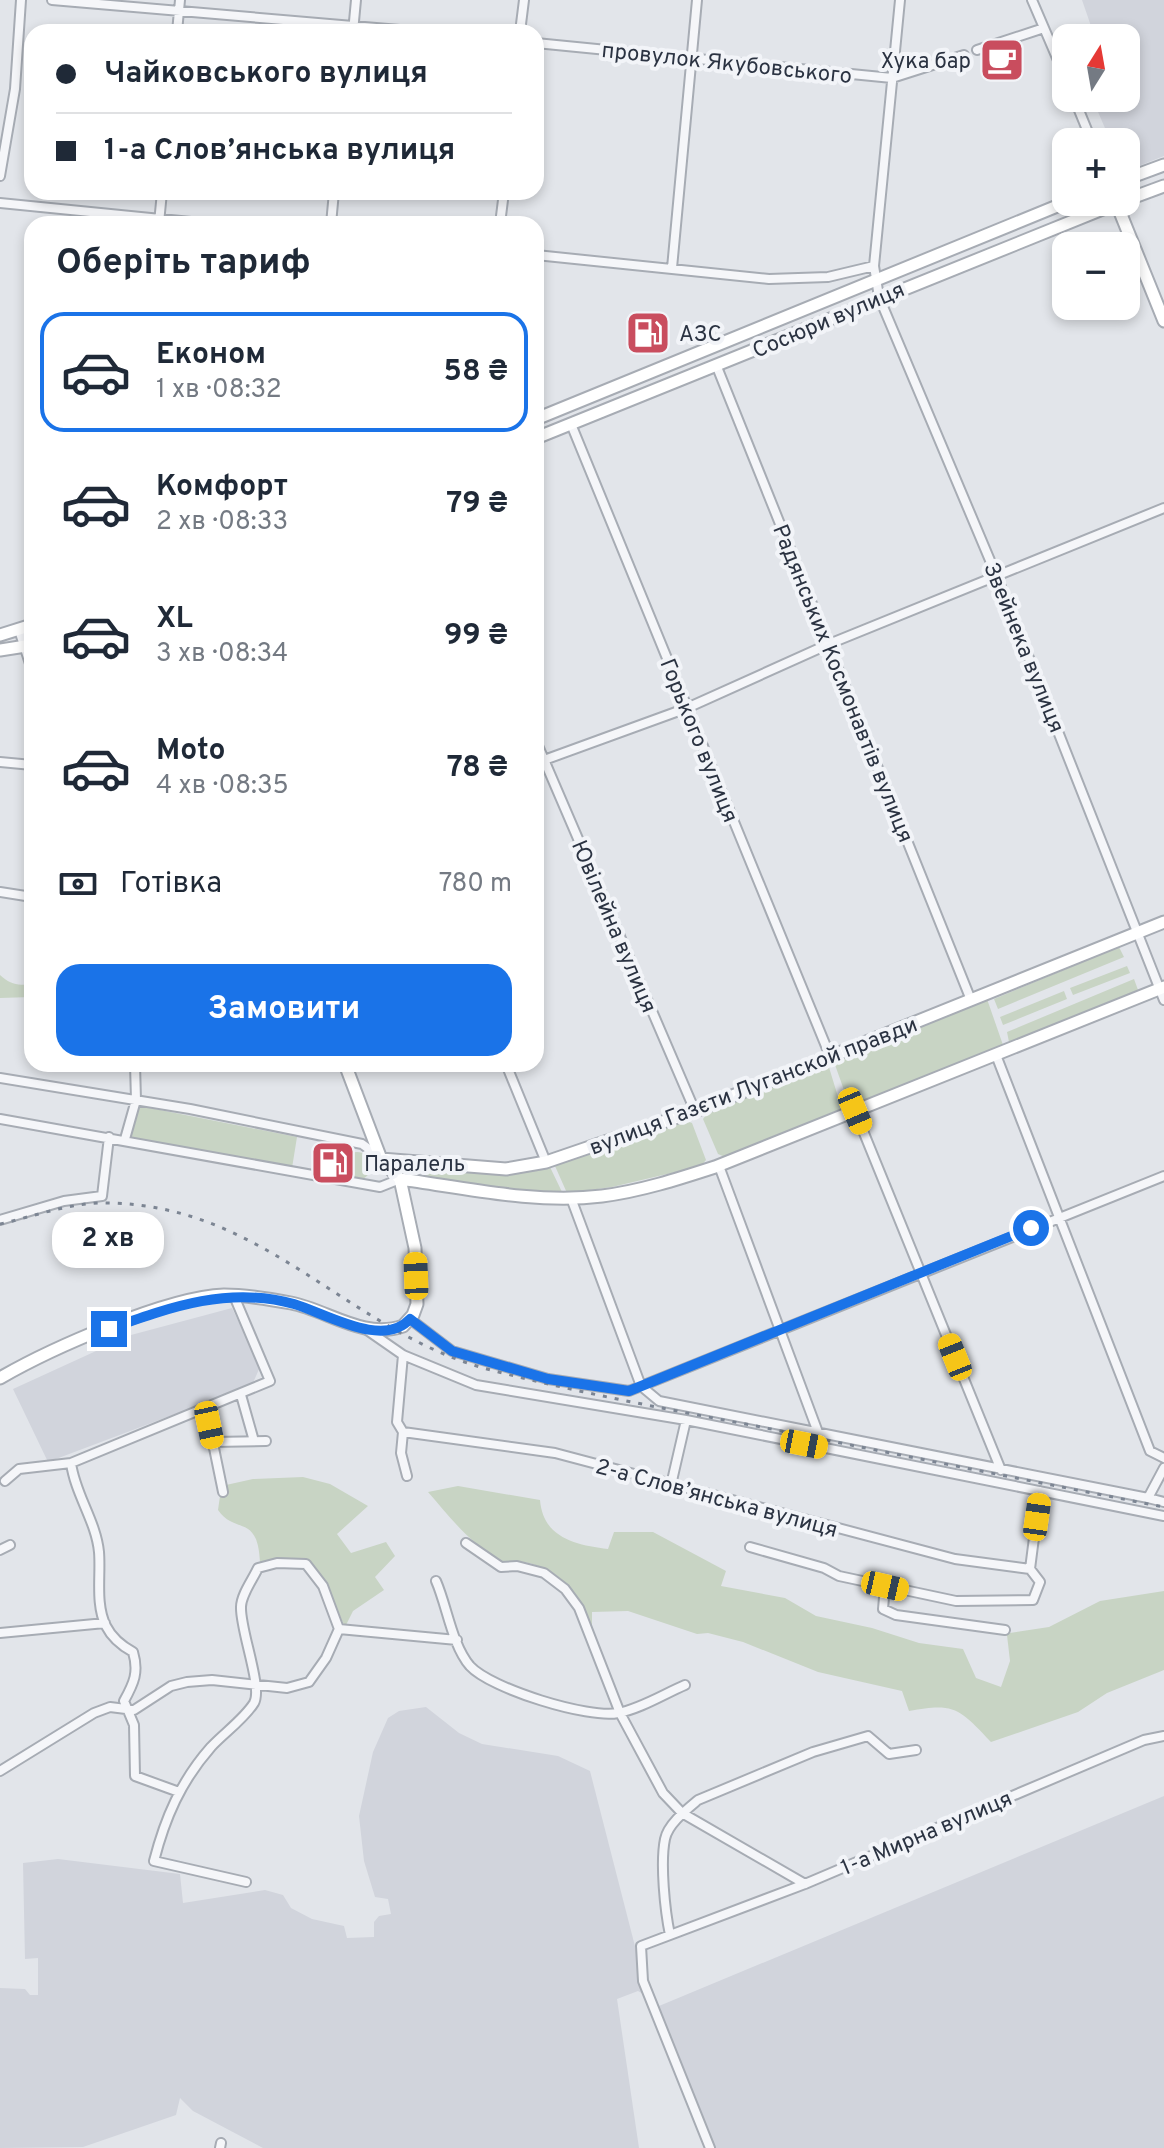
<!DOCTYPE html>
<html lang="uk">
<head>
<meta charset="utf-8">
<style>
	:root { --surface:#fff; --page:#f2f2f3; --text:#1f2937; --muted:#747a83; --line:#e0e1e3; --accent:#1a73e8 }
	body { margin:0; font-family:Overpass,sans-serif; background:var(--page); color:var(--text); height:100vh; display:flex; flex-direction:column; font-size:30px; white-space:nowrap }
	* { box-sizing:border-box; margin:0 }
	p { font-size:26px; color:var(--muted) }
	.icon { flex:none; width:44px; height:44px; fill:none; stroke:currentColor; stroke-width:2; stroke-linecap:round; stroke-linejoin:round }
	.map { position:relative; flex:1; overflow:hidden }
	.side { position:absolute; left:24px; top:216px; width:520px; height:856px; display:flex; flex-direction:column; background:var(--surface); border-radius:24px; box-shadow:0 4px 12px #0003 }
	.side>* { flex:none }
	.hud { position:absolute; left:24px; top:24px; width:520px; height:176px; border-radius:24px; box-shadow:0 4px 12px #0003; display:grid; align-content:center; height:176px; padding:0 32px; background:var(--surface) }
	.needle { width:52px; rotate:11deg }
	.fabs { position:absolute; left:1052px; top:24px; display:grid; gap:16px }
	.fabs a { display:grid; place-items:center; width:88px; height:88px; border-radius:16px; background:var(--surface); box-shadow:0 4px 12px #0003; font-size:40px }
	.end { position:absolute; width:36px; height:36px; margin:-18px; border:10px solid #1a73e8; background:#fff; box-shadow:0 0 0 4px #fff }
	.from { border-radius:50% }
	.bubble { position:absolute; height:56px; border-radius:24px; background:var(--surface); box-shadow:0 4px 12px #0003; font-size:26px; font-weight:700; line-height:56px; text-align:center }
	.car { position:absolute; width:24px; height:48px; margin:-24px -12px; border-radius:10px; box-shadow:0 0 6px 2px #0007; background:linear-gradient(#f5c518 24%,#345 0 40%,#f5c518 0 76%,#345 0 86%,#f5c518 0) }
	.hud b { display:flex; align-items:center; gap:28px; height:76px; font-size:30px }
	.hud b+b { border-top:2px solid var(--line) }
	.hud i { width:20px; height:20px; background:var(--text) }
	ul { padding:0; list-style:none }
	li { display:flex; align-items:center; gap:24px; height:120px; margin:0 16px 12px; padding:0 16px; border:4px solid transparent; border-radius:24px }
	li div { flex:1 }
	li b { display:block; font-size:30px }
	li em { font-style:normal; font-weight:700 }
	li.on { border-color:var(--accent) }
	li>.icon { width:72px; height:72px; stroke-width:1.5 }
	h2 { padding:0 32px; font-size:36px; line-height:96px }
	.pay { display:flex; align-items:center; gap:20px; height:88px; padding:0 32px; font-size:30px }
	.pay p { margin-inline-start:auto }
	.cta { display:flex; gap:16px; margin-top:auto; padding:16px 32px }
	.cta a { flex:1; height:92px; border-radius:24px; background:var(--accent); color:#fff; font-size:32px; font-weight:700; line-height:92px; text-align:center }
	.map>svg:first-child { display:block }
</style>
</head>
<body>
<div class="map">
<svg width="1164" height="2148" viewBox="0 0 1164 2148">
	<rect width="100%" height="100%" fill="#e2e5ea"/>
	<!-- built -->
	<path fill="#d1d4dc" d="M 1082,0 L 1164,0 L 1164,156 L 1126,171 L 1126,142 L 1111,142 L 1092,98 L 1126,98 L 1126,38 L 1066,41 L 1064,37 L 1091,26 Z
		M 232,1308 L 260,1367 L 252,1385 L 48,1462 L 13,1389 L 131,1335 Z
		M 426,1707 L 459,1733 L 482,1744 L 558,1756 L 590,1771 L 638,1958 L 643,1994 L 638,1991 L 617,1999 L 639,2148 L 263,2148 L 193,2111 L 180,2098 L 176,2115 L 83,2147 L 0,2148 L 0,1988 L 25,1989 L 30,1995 L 38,1995 L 38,1958 L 25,1959 L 23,1863 L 58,1859 L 180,1874 L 183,1903 L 265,1890 L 283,1895 L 291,1908 L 312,1919 L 344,1926 L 347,1938 L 374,1937 L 374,1922 L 379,1916 L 391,1914 L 388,1899 L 375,1897 L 364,1861 L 359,1816 L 373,1752 L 388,1718 L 399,1711 Z
		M 1164,1796 L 1164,2148 L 715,2148 L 659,2006 Z"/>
	<!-- green -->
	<path fill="#c8d4c4" d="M 1119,947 L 1124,957 L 998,1009 L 994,999 Z
		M 1127,966 L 1130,973 L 1073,995 L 1070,988 Z
		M 0,975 C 10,984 19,987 32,983 L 32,997 L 0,998 Z
		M 1134,979 L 1138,990 L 1009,1042 L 1007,1032 Z
		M 1064,991 L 1067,999 L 1003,1025 L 1000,1017 Z
		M 987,999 L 1003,1045 L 850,1107 L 834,1062 Z
		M 828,1064 L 842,1110 L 725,1157 L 718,1154 L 703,1119 L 710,1110 Z
		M 140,1106 L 297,1137 L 292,1168 L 131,1137 Z
		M 684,1120 L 692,1123 L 706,1160 L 701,1166 L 612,1187 L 567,1193 L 555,1166 Z
		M343 1166a14 14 0 1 1 28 0a14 14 0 1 1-28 0Z
		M 425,1166 L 503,1174 L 550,1167 L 562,1192 L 533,1192 L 423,1178 Z
		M 303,1477 L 330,1484 L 368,1506 L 337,1534 L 351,1553 L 386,1542 L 395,1556 L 375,1577 L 384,1590 L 353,1611 L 345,1627 L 325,1583 L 307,1559 L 260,1563 C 258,1513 235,1535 218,1510 L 220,1496 L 228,1495 L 226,1485 L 253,1479 Z
		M 458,1486 L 540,1500 C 543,1538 576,1545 608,1549 L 614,1532 L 653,1532 L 726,1571 L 721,1586 L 785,1598 L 816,1616 L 872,1628 L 919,1643 L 963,1649 L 976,1678 L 1001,1687 L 1010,1661 L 1007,1635 L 1010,1633 L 1049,1627 L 1100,1601 L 1164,1591 L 1164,1670 L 1107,1693 L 1078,1712 L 991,1742 C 960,1709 955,1702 909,1711 L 902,1691 L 818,1672 L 743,1642 L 708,1633 L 697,1634 L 628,1611 L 592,1612 L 592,1633 C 582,1598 563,1569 524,1562 C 516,1561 508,1564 500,1560 C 470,1544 450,1517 428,1492 Z"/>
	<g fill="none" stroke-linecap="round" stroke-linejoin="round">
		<!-- street casing -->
		<g stroke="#a7acb4" stroke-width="12">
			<path id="street" d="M 52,0 L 423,32
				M 1032,0 L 1066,79
				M 177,32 L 180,0
				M 353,32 L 356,0
				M 520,32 L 524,0
				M 536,43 L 892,78 L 964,55
				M 977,50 L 1044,28
				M 1074,98 L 1092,142
				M 0,176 L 15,89 L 21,0
				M 0,203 L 211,224
				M 159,223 L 162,192
				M 331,224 L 334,192
				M 500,224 L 504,192
				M 536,255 L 769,279 L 828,277 L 874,266 L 879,297 L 997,577 L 1164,1000
				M 874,266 L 900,0
				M 672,268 L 697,0
				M 717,367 L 971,1000
				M 571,424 L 830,1056
				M 19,630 L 32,670
				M 536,741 L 695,1111
				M 0,762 L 32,765
				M 536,763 L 687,708 L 829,644 L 1164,508
				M 0,892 L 32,897
				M 996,1055 L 1150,1451 L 1164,1458
				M 506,1064 L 546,1162
				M 0,1078 L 190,1109 L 362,1144 L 381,1158
				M 855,1111 L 1001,1470
				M 0,1119 L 380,1187 L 400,1179
				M 125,1139 L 136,1100 L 135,1064
				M 719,1166 L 819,1435
				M 571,1198 L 641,1386 L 659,1401 L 1148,1498 L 1164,1468
				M 0,1220 L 64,1201 L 102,1196 L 109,1137
				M 410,1319 L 452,1351 L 548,1379 L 629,1391 L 1164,1176
				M 367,1330 L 403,1355 L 476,1385 L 686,1420 L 1164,1516
				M 403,1355 L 397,1422 L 403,1432 L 401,1453 L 407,1476
				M 241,1395 L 254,1441
				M 206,1409 L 223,1492
				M 403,1432 L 555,1453 L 955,1559 L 1030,1569
				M 213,1442 L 266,1441
				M 71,1463 C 75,1494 96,1521 99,1552 C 101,1575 95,1604 106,1626 C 112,1638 122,1646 133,1652 C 139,1672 134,1683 124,1701 L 134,1725 L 135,1776 L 179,1792
				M 5,1481 L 19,1469 L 71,1463 L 270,1381 L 234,1296
				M 671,1485 L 686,1420
				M 1148,1498 L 1164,1502
				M 466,1543 L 501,1567 L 517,1566 L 544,1573 L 565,1589 L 579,1608 L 620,1713 L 663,1793 L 682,1813 L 805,1884
				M 750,1547 L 824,1568 L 839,1576 L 956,1601 L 1033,1600 L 1040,1582 L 1030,1569 L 1040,1491
				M 0,1550 L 10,1545
				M 436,1581 C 447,1606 452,1645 470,1666 C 491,1689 589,1719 618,1713 C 640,1709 664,1694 685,1685
				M 885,1586 L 883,1609 L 896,1615 L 1005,1630
				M 0,1633 L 105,1623
				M 0,1771 L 94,1713 L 110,1707 L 134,1710 L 171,1686 L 187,1682 L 212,1680 L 287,1688 L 309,1682 L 326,1658 L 339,1629
				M 246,1882 L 154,1861 C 165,1818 181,1781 211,1747 C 224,1733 244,1719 254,1703 C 263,1687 240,1630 241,1607 C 241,1595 253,1579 258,1568 L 277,1563 L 306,1564 L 323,1586 L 339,1629 L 457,1640
				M 670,1935 C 665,1911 660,1863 665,1839 C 668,1824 686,1810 698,1800 L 813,1752 L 868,1736 L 889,1754 L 916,1750
				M 220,2148 L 221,2143
				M 710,2148 L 643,1981 L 641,1946 L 805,1884 L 1144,1740 L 1164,1736"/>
		</g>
		<!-- secondary casing -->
		<g stroke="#a7acb4" stroke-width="15">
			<path id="secondary" d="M 1126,179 L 1164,165
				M 1126,200 L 1164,186
				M 1116,202 L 1164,321
				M 536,419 L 1067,202
				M 536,438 L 1120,202
				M 0,635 L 32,625
				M 0,650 L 32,645
				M 381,1159 L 506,1169 L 546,1162 L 695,1111 L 1164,922
				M 400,1179 C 466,1188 535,1204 602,1196 C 641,1191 678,1179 715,1167 L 1164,987
				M 0,1378 C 50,1349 167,1297 224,1295 C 244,1295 270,1299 291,1303 C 327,1310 364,1340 403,1326 L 413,1315 L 417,1304 L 415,1248 L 400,1179 L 381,1159 L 345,1064"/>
		</g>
		<!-- street -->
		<use href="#street" stroke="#f5f6f9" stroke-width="8"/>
		<!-- secondary -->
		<use href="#secondary" stroke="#fff" stroke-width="11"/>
		<!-- rail -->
		<path stroke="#7c8593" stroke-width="3" stroke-dasharray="4 8" stroke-linecap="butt" d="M 0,1224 C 35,1216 72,1202 108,1203 C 266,1205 350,1334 491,1370 C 580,1393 671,1410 761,1427 C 895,1454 1030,1481 1164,1507"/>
	</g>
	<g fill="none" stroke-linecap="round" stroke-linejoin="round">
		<!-- route -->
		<path stroke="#1a73e8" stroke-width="10" d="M 109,1329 C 171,1307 228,1286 294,1304 C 325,1313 383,1349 410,1319 L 452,1351 L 548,1379 L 629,1391 L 1031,1228"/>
	</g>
	<!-- icons -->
	<defs>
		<g id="cafe-square" transform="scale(2.3)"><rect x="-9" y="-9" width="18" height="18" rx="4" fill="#c94d5e" stroke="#f2f4f8"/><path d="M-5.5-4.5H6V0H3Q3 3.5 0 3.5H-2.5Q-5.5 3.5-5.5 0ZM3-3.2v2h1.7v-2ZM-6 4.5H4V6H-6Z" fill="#fff"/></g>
		<g id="fuel-square" transform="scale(2.3)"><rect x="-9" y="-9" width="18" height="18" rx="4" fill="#c94d5e" stroke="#f2f4f8"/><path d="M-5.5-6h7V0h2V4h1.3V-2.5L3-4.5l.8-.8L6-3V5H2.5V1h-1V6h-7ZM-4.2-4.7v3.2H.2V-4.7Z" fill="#fff"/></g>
	</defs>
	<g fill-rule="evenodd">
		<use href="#cafe-square" x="1002" y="60"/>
		<use href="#fuel-square" x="648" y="333"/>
		<use href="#fuel-square" x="333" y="1163"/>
	</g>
	<g text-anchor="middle" stroke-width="8" stroke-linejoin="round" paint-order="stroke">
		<!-- poi labels -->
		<g font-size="22" fill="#2b3342" stroke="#f2f4f8" text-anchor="start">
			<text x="971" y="68" text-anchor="end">Хука бар</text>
			<text x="679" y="341">АЗС</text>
			<text x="364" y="1171">Паралель</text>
		</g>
		<!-- street labels -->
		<g font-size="22" fill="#2b3342" stroke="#f2f4f8">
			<text transform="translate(727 62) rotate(6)" y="8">провулок Якубовського</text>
			<text transform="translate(828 319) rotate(-23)" y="8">Сосюри вулиця</text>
			<text transform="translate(1025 647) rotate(68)" y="8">Звейнека вулиця</text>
			<text transform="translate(844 683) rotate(68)" y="8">Радянських Космонавтів вулиця</text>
			<text transform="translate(700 740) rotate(68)" y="8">Горького вулиця</text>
			<text transform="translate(615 926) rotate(67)" y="8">Ювілейна вулиця</text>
			<text transform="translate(753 1085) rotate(-21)" y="8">вулиця Газєти Луганской правди</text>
			<text transform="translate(717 1497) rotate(15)" y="8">2-а Слов’янська вулиця</text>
			<text transform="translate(926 1832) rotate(-23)" y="8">1-а Мирна вулиця</text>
		</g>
	</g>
</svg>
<div class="fabs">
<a><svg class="needle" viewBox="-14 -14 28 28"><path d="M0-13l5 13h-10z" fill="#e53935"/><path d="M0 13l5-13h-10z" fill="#747a83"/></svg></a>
<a>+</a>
<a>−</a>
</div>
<i class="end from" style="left:1031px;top:1228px"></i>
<i class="end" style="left:109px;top:1329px"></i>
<div class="bubble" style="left:52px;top:1212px;width:112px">2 хв</div>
<i class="car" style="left:855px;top:1111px;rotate:157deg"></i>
<i class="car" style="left:416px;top:1276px;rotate:358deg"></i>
<i class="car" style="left:955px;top:1357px;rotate:338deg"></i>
<i class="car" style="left:209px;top:1425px;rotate:168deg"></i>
<i class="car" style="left:804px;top:1444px;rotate:101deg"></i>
<i class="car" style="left:1037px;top:1517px;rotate:8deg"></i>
<i class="car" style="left:885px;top:1586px;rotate:103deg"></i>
<div class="hud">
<b><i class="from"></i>Чайковського вулиця</b>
<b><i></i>1-а Слов’янська вулиця</b>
</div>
<section class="side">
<h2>Оберіть тариф</h2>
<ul>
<li class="on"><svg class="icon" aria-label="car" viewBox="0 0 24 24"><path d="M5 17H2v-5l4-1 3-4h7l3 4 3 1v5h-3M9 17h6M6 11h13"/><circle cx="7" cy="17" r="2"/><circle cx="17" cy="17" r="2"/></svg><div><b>Економ</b><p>1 хв · 08:32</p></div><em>58 ₴</em></li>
<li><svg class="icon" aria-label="car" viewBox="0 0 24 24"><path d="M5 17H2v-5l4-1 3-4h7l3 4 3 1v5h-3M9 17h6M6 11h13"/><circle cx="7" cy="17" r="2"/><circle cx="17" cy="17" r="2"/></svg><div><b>Комфорт</b><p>2 хв · 08:33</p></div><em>79 ₴</em></li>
<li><svg class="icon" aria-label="car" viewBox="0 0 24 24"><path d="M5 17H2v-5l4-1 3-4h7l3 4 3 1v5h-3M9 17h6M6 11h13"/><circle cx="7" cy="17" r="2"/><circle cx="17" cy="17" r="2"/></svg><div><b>XL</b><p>3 хв · 08:34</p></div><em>99 ₴</em></li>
<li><svg class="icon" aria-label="car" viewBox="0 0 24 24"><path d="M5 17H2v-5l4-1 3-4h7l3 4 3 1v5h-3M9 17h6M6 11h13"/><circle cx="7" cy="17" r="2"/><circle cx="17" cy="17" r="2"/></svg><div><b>Moto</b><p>4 хв · 08:35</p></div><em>78 ₴</em></li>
</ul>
<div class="pay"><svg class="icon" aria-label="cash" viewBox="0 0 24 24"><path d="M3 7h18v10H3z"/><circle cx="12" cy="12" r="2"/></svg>Готівка<p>780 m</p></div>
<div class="cta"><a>Замовити</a></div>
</section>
</div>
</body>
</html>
